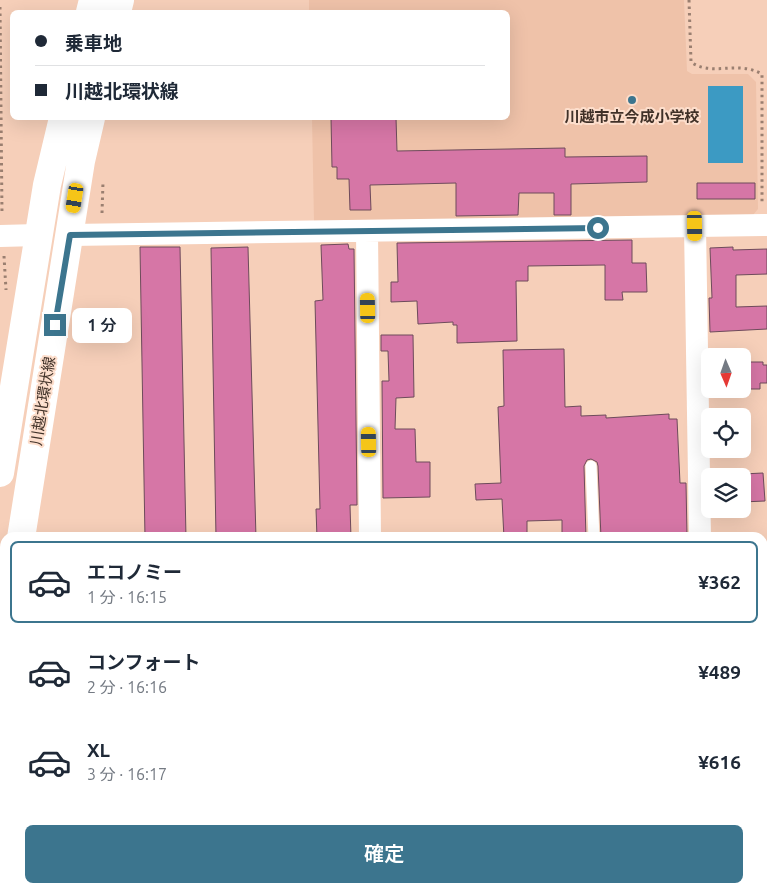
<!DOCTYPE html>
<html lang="ja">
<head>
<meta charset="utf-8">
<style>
	:root { --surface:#fff; --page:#f2f2f3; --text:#1f2937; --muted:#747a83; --line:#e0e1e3; --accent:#3c758e }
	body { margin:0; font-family:Ubuntu,"Noto Sans JP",sans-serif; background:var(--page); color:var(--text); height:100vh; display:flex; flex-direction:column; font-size:19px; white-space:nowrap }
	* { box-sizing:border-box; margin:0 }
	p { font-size:16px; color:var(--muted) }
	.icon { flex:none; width:28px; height:28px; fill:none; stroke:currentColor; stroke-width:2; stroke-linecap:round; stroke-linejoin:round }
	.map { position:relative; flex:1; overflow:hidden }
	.details { position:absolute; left:0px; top:532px; width:768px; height:361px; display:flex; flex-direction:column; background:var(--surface); border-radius:15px 15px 0 0; box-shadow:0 5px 20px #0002 }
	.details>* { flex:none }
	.hud { position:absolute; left:10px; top:10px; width:500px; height:110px; border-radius:8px; box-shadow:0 5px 20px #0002; display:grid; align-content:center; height:110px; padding:0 25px; background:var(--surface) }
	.needle { width:32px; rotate:178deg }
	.tools { position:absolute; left:701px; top:348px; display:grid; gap:10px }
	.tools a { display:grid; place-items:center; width:50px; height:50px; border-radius:8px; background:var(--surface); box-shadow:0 5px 20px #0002; font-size:25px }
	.end { position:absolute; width:22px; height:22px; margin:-11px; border:6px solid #3c758e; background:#fff; box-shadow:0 0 0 2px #fff }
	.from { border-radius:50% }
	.bubble { position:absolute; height:35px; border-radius:8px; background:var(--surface); box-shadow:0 5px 20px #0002; font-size:16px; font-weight:600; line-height:35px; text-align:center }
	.car { position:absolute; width:15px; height:30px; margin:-15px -8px; border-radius:6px; box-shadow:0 0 4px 1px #0007; background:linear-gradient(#f5c518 24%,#345 0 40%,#f5c518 0 76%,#345 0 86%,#f5c518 0) }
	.hud b { display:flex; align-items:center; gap:18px; height:48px; font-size:19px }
	.hud b+b { border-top:1px solid var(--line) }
	.hud i { width:12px; height:12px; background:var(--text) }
	ul { padding:9px 0 0; list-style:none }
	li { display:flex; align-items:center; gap:15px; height:82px; margin:0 10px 8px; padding:0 15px; border:2px solid transparent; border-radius:8px }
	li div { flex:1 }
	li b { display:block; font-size:19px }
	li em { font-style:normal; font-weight:600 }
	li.current { border-color:var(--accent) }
	li>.icon { width:45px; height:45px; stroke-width:1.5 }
	.button { display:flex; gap:10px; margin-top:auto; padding:10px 25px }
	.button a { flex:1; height:58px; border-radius:8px; background:var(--accent); color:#fff; font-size:20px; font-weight:600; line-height:58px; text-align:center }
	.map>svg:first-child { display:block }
</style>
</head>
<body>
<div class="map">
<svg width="767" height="893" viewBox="0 0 767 893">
	<rect width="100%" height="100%" fill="#f6cfb9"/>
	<!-- built -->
	<path fill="#efc2a9" d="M 309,0 L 684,0 L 687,71 L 692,74 L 748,74 L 756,82 L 758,209 L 753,215 L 314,222 L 312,118 L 508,118 L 508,12 L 309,12 Z"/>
	<!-- water -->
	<path fill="#3c9ac3" d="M 708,86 L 743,86 L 743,163 L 708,163 Z"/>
	<!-- building -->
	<path fill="#d676a6" stroke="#6e4b5b" d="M 331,118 L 396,118 L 397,151 L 565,148 L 565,157 L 647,156 L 647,182 L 571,184 L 571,215 L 554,215 L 554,193 L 519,193 L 518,215 L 456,216 L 456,183 L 370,185 L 371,210 L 350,210 L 349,179 L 337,179 L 337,167 L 332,167 Z
		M 697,183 L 755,183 L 755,199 L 697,199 Z
		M 632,240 L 632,263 L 646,263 L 647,292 L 622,292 L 623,300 L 605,300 L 605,265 L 528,266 L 528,281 L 516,281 L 517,341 L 457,343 L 457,325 L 453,325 L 453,322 L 418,324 L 417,301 L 391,302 L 391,282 L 398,282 L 397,243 Z
		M 348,244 L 349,249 L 354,249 L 357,505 L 350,505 L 351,538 L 317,538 L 316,509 L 320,509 L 315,301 L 323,300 L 321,245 Z
		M 140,247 L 180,247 L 186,538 L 145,538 Z
		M 248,247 L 256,538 L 216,538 L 211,248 Z
		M 733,247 L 733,250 L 767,249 L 767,274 L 736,275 L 736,307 L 767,306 L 767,329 L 710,332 L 709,298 L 712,298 L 710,248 Z
		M 381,335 L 413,335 L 414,397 L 396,398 L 395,429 L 415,429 L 416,462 L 430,462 L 430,497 L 383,498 L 382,381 L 389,381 L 388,351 L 381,351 Z
		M 564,349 L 565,407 L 581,406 L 581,416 L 606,415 L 606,418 L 669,414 L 669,419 L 677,419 L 680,483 L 686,483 L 687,535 L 667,538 L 601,538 L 598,466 L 597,462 L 591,459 L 587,460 L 584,466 L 586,538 L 562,538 L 562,520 L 527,521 L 527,538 L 504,538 L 502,499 L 476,500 L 475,484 L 501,483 L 498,407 L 504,406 L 503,350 Z
		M 746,362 L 763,362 L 763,365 L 767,365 L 767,383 L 760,383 L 760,389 L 743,389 L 743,366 L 746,366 Z
		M 763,473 L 765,501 L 742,502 L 742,474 Z"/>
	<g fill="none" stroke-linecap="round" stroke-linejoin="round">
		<!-- path -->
		<path stroke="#9a7f70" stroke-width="3" stroke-dasharray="2.5 4" stroke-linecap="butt" d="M 689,0 L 691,62 C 712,77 737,60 762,74 L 762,204
			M 0,7 L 2,215
			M 102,213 L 103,182
			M 4,256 L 6,290
			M 593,889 L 638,893
			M 428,893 L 429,889"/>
		<!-- service -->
		<path stroke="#fff" stroke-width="11" d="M 591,466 L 594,538"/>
		<!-- minor -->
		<path stroke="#fff" stroke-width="22" d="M 695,226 L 700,538
			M 367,231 L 370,538
			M 70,235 L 767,225
			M 0,236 L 38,235"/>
		<!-- tertiary -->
		<path stroke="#fff" stroke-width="28" d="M 762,571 L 767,571
			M 0,583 L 5,583"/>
		<!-- secondary -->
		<path stroke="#fff" stroke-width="28" d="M 90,12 L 93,0
			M 117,12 L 120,0
			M 0,473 L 47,185 L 63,118
			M 21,538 L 81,161 L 91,118
			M 0,665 L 5,633"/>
	</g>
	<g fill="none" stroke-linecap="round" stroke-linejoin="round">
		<!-- route -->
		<path stroke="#3c758e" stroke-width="6" d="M 55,325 L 70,235 L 598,228"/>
	</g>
	<!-- markers -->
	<circle fill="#3c758e" stroke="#fddecc" stroke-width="2" cx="632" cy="100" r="5"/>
	<g text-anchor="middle" stroke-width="4" stroke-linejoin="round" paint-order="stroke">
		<!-- poi labels -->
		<g font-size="15" font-weight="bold" fill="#403128" stroke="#fddecc">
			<text x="632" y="122">川越市立今成小学校</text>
		</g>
		<!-- street labels -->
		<g font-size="15" fill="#403128" stroke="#fddecc">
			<text transform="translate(43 401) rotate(-81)" y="5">川越北環状線</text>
		</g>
	</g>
</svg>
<div class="tools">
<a><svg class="needle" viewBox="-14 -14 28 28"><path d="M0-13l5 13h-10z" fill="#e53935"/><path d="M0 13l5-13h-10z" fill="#747a83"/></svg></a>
<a><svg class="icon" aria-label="locate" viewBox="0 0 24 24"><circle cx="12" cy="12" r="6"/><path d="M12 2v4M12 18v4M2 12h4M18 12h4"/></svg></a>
<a><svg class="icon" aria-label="layers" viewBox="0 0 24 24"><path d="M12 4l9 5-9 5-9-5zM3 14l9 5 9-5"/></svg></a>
</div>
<i class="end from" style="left:598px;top:228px"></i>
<i class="end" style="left:55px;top:325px"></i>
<div class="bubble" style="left:72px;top:308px;width:60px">1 分</div>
<i class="car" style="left:75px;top:198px;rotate:189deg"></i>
<i class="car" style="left:695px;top:226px;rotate:179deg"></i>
<i class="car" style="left:368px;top:308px;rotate:359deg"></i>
<i class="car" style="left:369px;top:442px;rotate:359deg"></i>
<div class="hud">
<b><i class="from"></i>乗車地</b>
<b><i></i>川越北環状線</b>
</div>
<section class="details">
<ul>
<li class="current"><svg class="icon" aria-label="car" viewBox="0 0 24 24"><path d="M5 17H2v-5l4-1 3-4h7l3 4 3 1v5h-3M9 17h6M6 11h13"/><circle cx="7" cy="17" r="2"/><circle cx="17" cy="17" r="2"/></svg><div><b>エコノミー</b><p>1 分 · 16:15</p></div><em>¥362</em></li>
<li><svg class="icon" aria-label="car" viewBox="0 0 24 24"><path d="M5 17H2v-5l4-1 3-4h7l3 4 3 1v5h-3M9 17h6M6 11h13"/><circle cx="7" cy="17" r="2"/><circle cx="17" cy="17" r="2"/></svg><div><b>コンフォート</b><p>2 分 · 16:16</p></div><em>¥489</em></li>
<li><svg class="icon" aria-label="car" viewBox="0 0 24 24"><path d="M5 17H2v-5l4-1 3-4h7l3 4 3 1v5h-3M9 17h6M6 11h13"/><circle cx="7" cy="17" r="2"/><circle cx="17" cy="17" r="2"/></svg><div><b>XL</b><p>3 分 · 16:17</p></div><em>¥616</em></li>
</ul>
<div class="button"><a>確定</a></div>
</section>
</div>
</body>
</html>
